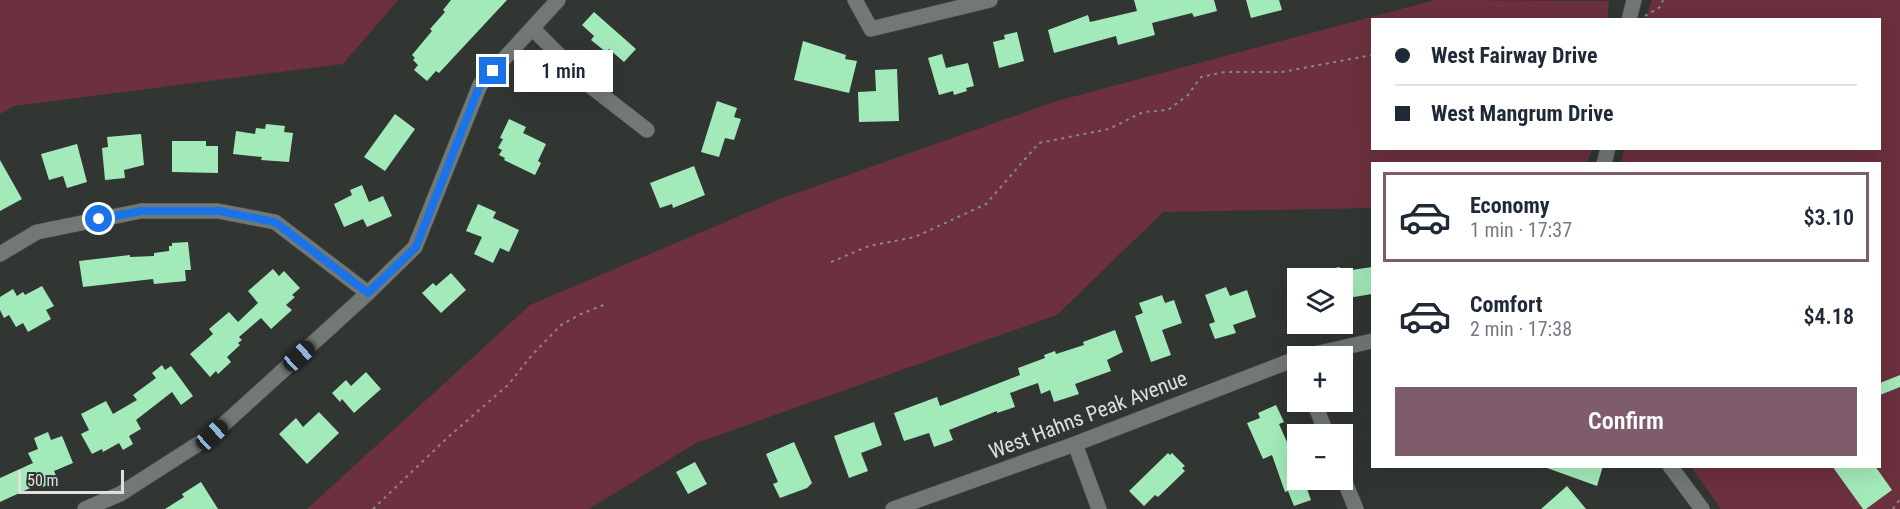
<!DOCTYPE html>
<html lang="en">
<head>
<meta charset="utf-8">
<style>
	:root { --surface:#fff; --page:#f2f2f3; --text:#1f2937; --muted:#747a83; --line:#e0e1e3; --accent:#7e5c6b }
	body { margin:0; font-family:"Roboto Condensed",sans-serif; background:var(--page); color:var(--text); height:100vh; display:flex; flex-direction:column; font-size:22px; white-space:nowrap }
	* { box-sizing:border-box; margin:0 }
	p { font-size:20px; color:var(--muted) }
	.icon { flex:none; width:33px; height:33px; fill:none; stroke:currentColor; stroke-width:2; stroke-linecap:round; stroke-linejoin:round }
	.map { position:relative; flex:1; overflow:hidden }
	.drawer { position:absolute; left:1371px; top:162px; width:510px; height:306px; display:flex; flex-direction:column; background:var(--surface); border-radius:0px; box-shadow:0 6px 24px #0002 }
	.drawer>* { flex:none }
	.hud { position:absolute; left:1371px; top:18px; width:510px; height:132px; border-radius:0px; box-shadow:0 6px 24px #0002; display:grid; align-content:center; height:132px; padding:0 24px; background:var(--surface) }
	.tools { position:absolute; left:1287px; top:268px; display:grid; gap:12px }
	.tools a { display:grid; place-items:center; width:66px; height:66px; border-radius:0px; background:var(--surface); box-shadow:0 6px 24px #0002; font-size:30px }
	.scale { position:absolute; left:18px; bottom:15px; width:106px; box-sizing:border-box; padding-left:6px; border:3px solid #dde0de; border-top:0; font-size:16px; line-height:21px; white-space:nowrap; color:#dde0de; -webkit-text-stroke:4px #313633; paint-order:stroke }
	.end { position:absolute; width:27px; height:27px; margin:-14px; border:8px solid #1a73e8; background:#fff; box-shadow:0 0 0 3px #fff }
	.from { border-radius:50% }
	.bubble { position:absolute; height:42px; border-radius:0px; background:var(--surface); box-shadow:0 6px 24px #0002; font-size:20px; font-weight:600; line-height:42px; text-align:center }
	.car { position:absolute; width:18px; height:36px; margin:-18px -9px; border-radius:8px; box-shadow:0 0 4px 2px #0007; background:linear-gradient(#222 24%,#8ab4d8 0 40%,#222 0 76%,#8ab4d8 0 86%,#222 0) }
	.hud b { display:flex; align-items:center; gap:21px; height:57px; font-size:22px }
	.hud b+b { border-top:2px solid var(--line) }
	.hud i { width:15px; height:15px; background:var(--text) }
	ul { padding:10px 0 0; list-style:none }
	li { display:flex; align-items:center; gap:18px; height:90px; margin:0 12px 9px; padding:0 12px; border:3px solid transparent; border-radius:0px }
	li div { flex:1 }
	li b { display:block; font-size:22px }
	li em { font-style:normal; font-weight:600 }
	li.active { border-color:var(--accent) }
	li>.icon { width:54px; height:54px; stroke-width:1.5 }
	.primary-button { display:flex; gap:12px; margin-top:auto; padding:12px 24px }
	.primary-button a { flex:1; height:69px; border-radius:0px; background:var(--accent); color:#fff; font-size:24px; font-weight:600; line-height:69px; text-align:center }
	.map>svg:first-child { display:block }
</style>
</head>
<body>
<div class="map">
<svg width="1900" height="509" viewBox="0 0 1900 509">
	<rect width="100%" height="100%" fill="#313633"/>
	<!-- green -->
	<path fill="#6c303e" d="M 0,0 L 398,0 L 343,64 L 14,106 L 0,114 Z
		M 1435,0 L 1609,1 L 1607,19 L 1372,20 L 1372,148 L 1592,149 L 1587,163 L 1372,164 L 1372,208 L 1163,212 L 1057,315 L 696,443 L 589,509 L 307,509 L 530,305 L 777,200 L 1057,101 Z
		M 1652,0 L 1900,0 L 1900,509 L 1721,509 L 1691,467 L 1880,466 L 1880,164 L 1621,164 L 1624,149 L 1880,148 L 1880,20 L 1646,19 Z"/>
	<!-- building -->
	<path fill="#a3eaba" d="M 451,0 L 507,0 L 439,73 L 436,71 L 427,81 L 414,70 L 418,65 L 413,60 L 415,58 L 412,55 L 432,31 L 430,29 L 445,12 L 443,10 Z
		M 1134,0 L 1214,0 L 1217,11 L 1194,17 L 1192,13 L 1152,23 L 1155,35 L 1118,45 L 1116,36 L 1054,53 L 1048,30 L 1088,15 L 1090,22 L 1137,11 Z
		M 1246,0 L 1279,0 L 1282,10 L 1251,18 Z
		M 594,12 L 636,49 L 624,62 L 609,49 L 606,52 L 591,40 L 594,36 L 582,25 Z
		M 1017,32 L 1024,61 L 999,68 L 993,42 L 1005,39 L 1004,35 Z
		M 803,41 L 846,55 L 845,59 L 857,61 L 849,93 L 794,80 Z
		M 942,54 L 946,68 L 968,63 L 974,86 L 966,88 L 967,91 L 954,95 L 953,91 L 939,95 L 928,58 Z
		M 897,69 L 899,121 L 859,122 L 858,92 L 876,91 L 875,70 Z
		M 717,101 L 737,108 L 734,117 L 741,119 L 734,140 L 725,138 L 719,157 L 701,152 Z
		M 395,114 L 415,129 L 385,171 L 364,157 Z
		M 509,119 L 526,127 L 523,133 L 546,144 L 538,161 L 541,163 L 535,175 L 504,160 L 505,158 L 499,155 L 502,150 L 498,148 L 503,139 L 500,138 Z
		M 266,124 L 285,126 L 284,132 L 293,133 L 289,162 L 261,160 L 262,157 L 233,154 L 236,131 L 255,134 L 256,128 L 265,129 Z
		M 141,134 L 144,165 L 124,170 L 125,178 L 105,180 L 102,148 L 108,147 L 107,137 Z
		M 172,141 L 206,141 L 206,146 L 218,146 L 218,173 L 172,172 Z
		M 77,144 L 87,182 L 67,188 L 63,176 L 49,180 L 41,154 Z
		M 0,160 L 22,199 L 0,211 Z
		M 694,166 L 705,195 L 673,208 L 672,204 L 660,208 L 650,183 Z
		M 362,185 L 369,202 L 383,196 L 392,216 L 367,227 L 363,219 L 344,227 L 334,204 L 352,195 L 350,190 Z
		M 478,204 L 496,212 L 493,218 L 519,230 L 509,252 L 500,248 L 493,263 L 474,254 L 482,237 L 466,231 Z
		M 188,242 L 191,270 L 185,270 L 186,281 L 154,284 L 153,279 L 83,287 L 79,261 L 130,255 L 130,257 L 154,256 L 154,253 L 169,251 L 169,246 L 172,246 L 172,243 Z
		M 1339,267 L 1345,271 L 1372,267 L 1372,294 L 1342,299 L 1342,279 L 1333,279 L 1331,269 Z
		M 273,269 L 279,276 L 284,271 L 300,288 L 292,295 L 295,297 L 286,305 L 292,310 L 271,329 L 261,318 L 239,337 L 242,340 L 238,343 L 240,345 L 227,357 L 231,362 L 218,374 L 216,371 L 210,377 L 190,354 L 213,334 L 209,329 L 229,312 L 238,322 L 258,303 L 248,291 Z
		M 451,273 L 466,290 L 441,313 L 422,293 L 433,283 L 436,286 Z
		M 42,286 L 54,306 L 46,310 L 51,319 L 28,332 L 23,323 L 16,327 L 9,315 L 4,318 L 0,310 L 0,297 L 13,289 L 17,296 L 23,292 L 25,295 Z
		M 1226,287 L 1230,296 L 1247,290 L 1256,317 L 1233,325 L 1236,333 L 1215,339 L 1209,324 L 1215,322 L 1205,295 Z
		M 1162,295 L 1165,303 L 1174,300 L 1182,323 L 1162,330 L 1171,355 L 1151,362 L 1135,316 L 1143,313 L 1139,303 Z
		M 1115,330 L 1123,352 L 1107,360 L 1111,371 L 1075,384 L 1079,394 L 1054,402 L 1050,390 L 1041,394 L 1038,383 L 1010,393 L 1015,407 L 997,413 L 997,411 L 949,430 L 953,440 L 934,447 L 929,433 L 904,441 L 894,413 L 937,397 L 940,406 L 1020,375 L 1018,368 L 1045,358 L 1044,355 L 1055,351 L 1056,354 L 1084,345 L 1083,342 Z
		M 162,365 L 165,370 L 171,366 L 193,396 L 181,405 L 172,392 L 136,420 L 141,429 L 129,436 L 133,444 L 123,450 L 119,443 L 103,452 L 102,449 L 92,454 L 81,434 L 89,430 L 81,414 L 106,401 L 113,414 L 137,400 L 133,395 L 156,378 L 152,373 Z
		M 366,372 L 381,389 L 354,413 L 342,399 L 340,402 L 332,393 L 346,380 L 351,386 Z
		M 1900,375 L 1900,387 L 1880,395 L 1880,383 Z
		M 1276,405 L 1284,422 L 1279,424 L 1298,467 L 1298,480 L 1304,480 L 1311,500 L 1294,506 L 1288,491 L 1285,492 L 1272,455 L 1263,459 L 1247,423 L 1260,418 L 1258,413 Z
		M 319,412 L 339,433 L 307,464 L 279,434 L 296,418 L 303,427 Z
		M 874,422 L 882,445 L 861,453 L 868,471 L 849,478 L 834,436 Z
		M 48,432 L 51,440 L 62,436 L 73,463 L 54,471 L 58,480 L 43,487 L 41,483 L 0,502 L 0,478 L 33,463 L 28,453 L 38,449 L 34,438 Z
		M 794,442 L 812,483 L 807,488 L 780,498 L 773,484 L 778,482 L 766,454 Z
		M 1168,453 L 1170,455 L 1172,453 L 1185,466 L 1182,468 L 1185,471 L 1158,497 L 1155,495 L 1144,506 L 1129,491 Z
		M 695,462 L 707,484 L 688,494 L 676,472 Z
		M 1547,466 L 1603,466 L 1597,486 L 1547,468 Z
		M 1832,466 L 1875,466 L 1892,490 L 1866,509 L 1863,509 Z
		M 201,482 L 218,509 L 165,509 L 184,497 L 182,494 Z
		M 1567,486 L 1586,509 L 1541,509 Z"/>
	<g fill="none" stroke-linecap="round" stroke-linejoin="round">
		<!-- street casing -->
		<g stroke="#505451" stroke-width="16">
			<path id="street" d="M 855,0 L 871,29 L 990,0
				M 1629,20 L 1634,0
				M 533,29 L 589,85 L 647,130
				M 1604,164 L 1608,148
				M 0,254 L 37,232 L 141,211 L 218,211 L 275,222 L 368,293
				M 1301,357 L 1372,341
				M 1314,402 L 1327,435
				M 1075,444 L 1099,509
				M 1670,466 L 1702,509
				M 1342,475 L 1356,509
				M 85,509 L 120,494 L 212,435 L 368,293 L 415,247 L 480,85 L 558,0
				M 893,509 L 1075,444 L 1298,358"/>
		</g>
		<!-- path -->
		<path stroke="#868a88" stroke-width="2" stroke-dasharray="3 4.5" stroke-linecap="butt" d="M 1645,16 L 1660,7 L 1663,0
			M 831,262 L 869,246 L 915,237 L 986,204 L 1039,143 L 1109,129 L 1143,112 L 1168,110 L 1188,95 L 1201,77 L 1225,72 L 1282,72 L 1372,55
			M 373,509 L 446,439 L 509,384 L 531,356 L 561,325 L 581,314 L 606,304
			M 1893,509 L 1900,499"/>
		<!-- street -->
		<use href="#street" stroke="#727874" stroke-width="15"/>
	</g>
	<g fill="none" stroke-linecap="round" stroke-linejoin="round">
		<!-- route -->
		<path stroke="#1a73e8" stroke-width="8" d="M 99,219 L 141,211 L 219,211 L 275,222 L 368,293 L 416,247 L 480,85 L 493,71"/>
	</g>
	<g text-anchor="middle" stroke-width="6" stroke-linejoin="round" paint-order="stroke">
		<!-- street labels -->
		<g font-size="21" fill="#dde0de" stroke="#313633">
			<text transform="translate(1088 415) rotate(-21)" y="7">West Hahns Peak Avenue</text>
		</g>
	</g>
</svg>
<div class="tools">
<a><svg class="icon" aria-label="layers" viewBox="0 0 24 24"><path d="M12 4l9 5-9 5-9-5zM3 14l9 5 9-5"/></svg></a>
<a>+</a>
<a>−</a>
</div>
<div class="scale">50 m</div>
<i class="end from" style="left:99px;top:219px"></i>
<i class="end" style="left:493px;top:71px"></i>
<div class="bubble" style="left:514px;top:50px;width:99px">1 min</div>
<i class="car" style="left:299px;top:356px;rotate:48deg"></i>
<i class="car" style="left:212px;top:435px;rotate:48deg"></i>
<div class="hud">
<b><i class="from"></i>West Fairway Drive</b>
<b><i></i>West Mangrum Drive</b>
</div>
<section class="drawer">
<ul>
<li class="active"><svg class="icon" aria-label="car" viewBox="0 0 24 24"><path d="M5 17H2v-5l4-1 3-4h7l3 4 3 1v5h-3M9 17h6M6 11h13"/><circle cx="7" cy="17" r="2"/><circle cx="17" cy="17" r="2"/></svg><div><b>Economy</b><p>1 min · 17:37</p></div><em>$3.10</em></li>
<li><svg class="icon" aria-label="car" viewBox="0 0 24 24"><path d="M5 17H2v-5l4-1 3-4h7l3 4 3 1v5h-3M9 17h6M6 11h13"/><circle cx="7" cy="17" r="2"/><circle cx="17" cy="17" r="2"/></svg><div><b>Comfort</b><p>2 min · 17:38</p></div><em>$4.18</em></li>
</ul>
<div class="primary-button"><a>Confirm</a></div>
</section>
</div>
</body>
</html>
